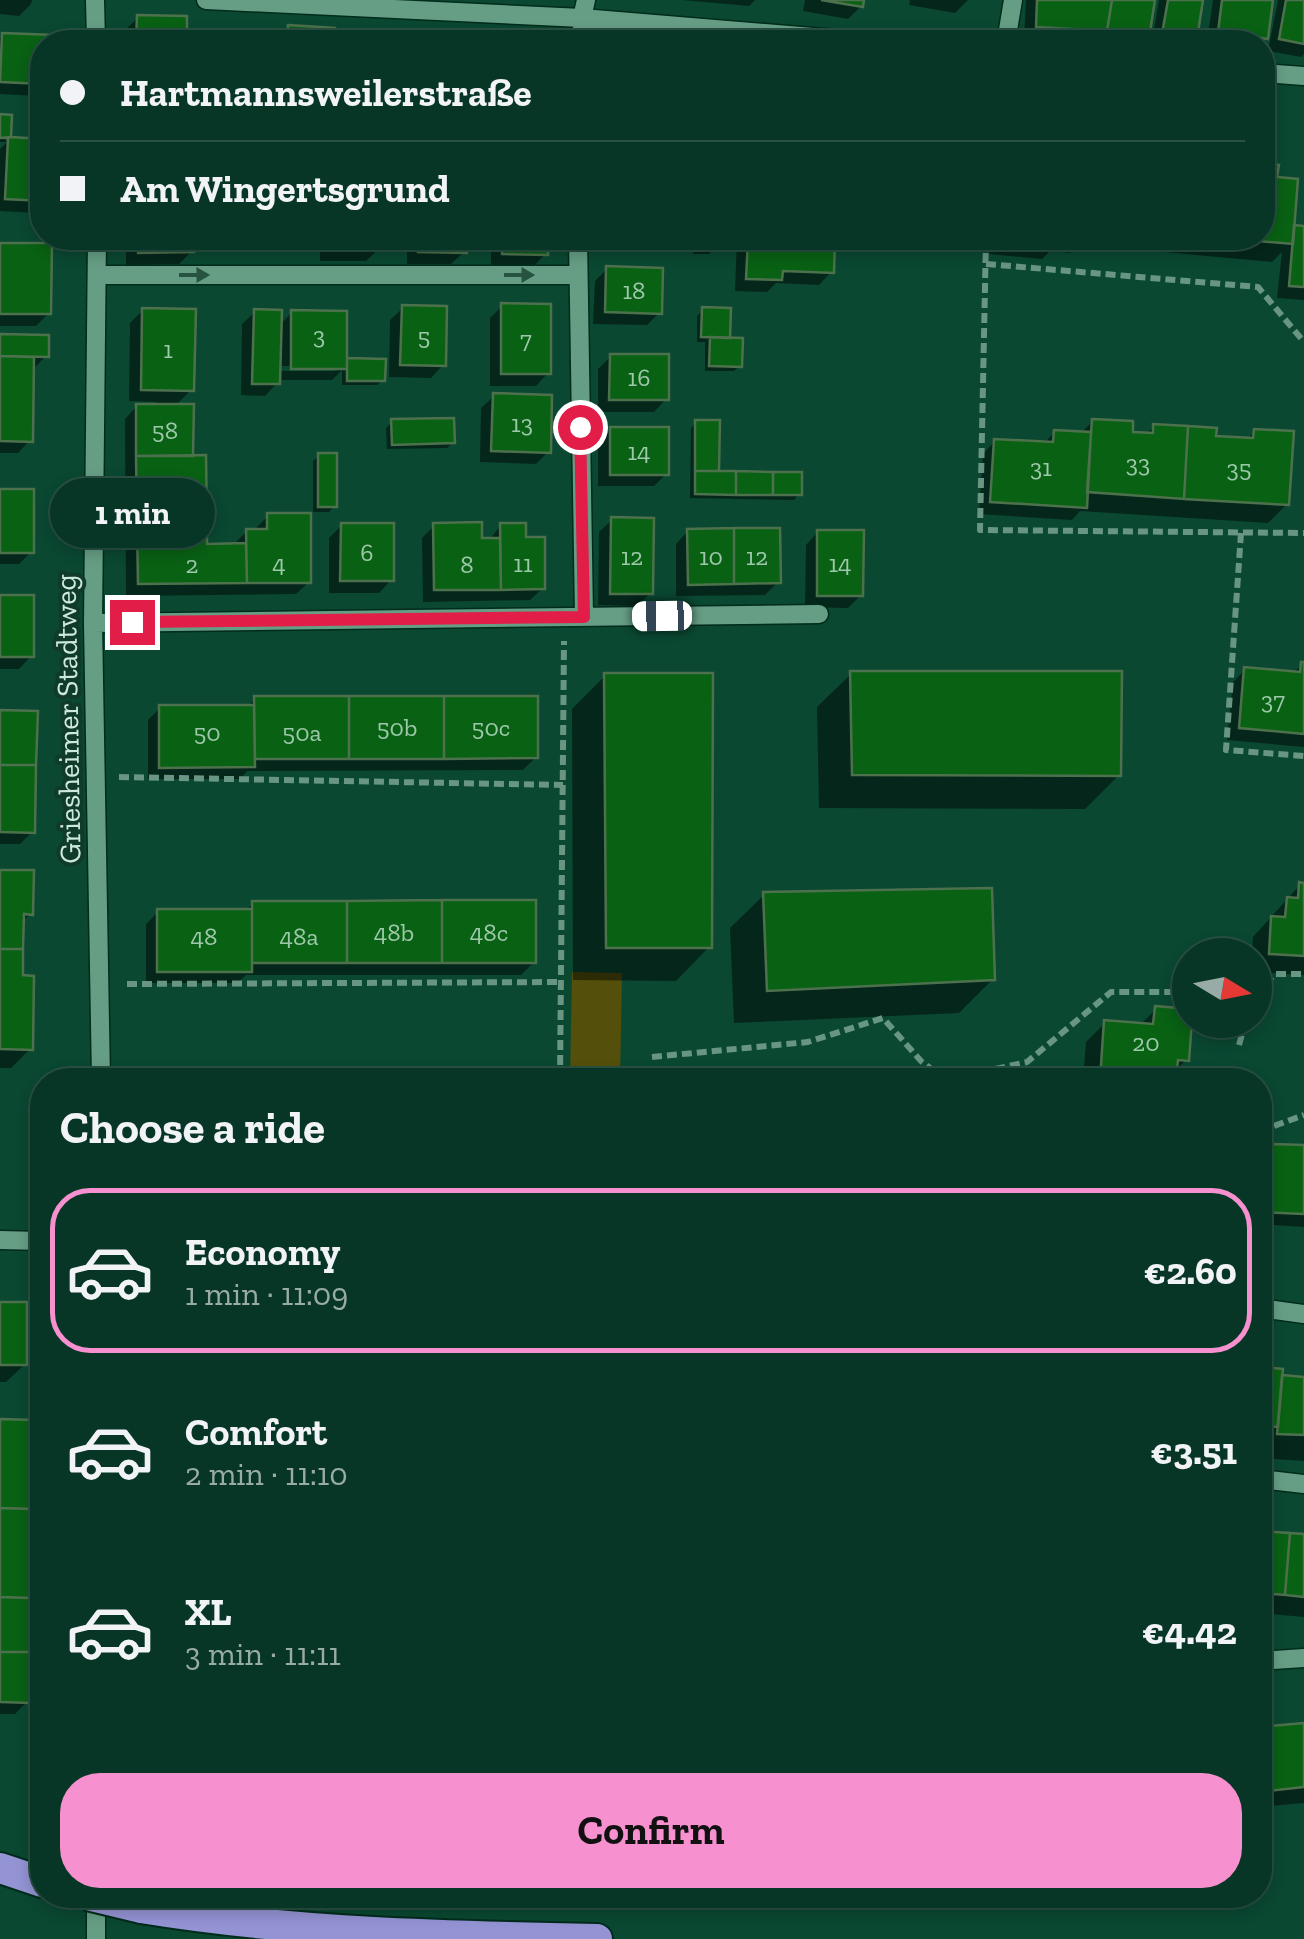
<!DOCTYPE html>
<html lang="en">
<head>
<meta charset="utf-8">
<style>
	:root { --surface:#083626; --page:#113e2e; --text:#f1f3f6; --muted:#98aba7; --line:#295043; --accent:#f790ce }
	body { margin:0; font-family:"Zilla Slab",serif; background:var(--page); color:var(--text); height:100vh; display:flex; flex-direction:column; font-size:38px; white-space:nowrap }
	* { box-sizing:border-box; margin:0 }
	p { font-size:32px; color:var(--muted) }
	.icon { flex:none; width:55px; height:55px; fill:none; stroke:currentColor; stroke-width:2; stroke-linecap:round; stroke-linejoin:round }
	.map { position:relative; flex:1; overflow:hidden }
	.sheet { position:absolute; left:30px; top:1068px; width:1242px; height:840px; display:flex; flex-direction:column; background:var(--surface); border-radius:40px; box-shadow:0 5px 15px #0003,0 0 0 2px var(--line) }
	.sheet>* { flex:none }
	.banner { position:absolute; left:30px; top:30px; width:1245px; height:220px; border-radius:40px; box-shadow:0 5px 15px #0003,0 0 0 2px var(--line); display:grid; align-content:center; height:220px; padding:0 30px; background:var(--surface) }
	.needle { width:65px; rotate:100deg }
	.tools { position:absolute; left:1172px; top:938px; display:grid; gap:20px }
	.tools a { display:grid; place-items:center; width:100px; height:100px; border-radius:50%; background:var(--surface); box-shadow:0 5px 15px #0003,0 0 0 2px var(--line); font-size:50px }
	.end { position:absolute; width:45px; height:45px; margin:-22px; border:12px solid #e11d48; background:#fff; box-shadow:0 0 0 5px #fff }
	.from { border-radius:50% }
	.bubble { position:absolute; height:70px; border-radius:35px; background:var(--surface); box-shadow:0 5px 15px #0003,0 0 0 2px var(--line); font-size:32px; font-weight:800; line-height:70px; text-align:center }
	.car { position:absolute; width:30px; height:60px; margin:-30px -15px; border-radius:12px; box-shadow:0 0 8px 2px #0007; background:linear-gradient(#fff 24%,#345 0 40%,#fff 0 76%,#345 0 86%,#fff 0) }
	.banner b { display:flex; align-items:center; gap:35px; height:95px; font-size:38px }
	.banner b+b { border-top:2px solid var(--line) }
	.banner i { width:25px; height:25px; background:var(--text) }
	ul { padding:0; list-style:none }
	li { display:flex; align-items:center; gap:30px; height:165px; margin:0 20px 15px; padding:0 10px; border:5px solid transparent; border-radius:40px }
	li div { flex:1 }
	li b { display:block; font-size:38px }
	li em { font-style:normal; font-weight:800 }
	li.on { border-color:var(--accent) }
	li>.icon { width:90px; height:90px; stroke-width:1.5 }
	h2 { padding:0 30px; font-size:45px; line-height:120px }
	.primary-button { display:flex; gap:20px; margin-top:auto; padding:20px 30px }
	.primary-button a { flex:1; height:115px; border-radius:40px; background:var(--accent); color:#111; font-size:40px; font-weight:800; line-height:115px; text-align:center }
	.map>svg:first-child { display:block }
</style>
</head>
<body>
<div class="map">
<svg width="1304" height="1939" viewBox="0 0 1304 1939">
	<rect width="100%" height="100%" fill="#0a4832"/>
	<!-- green -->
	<path fill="#554f0c" d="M 572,972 L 622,973 L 620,1080 L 570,1080 Z"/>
	<!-- shadow -->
	<path fill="#0007" fill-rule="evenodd" d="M 0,0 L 32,0 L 31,4 L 19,16 L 0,14 Z
		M 682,0 L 755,0 L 749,6 Z
		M 805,0 L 862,0 L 861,6 L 848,19 L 803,11 Z
		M 910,0 L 968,0 L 955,13 L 909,5 Z
		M 1026,0 L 1153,0 L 1147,31 L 1136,42 L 1024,39 Z
		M 1159,0 L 1201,0 L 1194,38 L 1190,42 L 1152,42 Z
		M 1213,0 L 1271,0 L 1268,35 L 1261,42 L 1207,42 Z
		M 1278,0 L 1304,0 L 1304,54 L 1301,57 L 1268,51 Z
		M 138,18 L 185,19 L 185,42 L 125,42 L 125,30 Z
		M 289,28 L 332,31 L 331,42 L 276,42 Z
		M 400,34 L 450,38 L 450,42 L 391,42 Z
		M 3,35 L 52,37 L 52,42 L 42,42 L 42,90 L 37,96 L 0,94 L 0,38 Z
		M 0,116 L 8,136 L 4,140 L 42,142 L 42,208 L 37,213 L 0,211 L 0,149 L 7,142 L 0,142 Z
		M 1275,179 L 1292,227 L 1304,228 L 1304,300 L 1277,298 L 1282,252 L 1272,262 L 1078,244 L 1070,253 L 1050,251 L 1042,259 L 989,254 L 991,238 L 1262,238 Z
		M 126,238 L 191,238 L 192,251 L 179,264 L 126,265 Z
		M 320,238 L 379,238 L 379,249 L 366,261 L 320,261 Z
		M 407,238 L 464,238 L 464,252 L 451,264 L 407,264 Z
		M 491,238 L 545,238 L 545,254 L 533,267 L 491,266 Z
		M 600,238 L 667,238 L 654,251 L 600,251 Z
		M 694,238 L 715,238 L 714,249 L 709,254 L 693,254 Z
		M 737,238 L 782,238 L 782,241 L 831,272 L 819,285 L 776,283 L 767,292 L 735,291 Z
		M 0,246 L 49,313 L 36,326 L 0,326 Z
		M 607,269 L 659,313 L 647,325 L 593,324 L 595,281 Z
		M 502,306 L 548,373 L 536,386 L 490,386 L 490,318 Z
		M 403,308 L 443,365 L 431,378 L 389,377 L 390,320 Z
		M 143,310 L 191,390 L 174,407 L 204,546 L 234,544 L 247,531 L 256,531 L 256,528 L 268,516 L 309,582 L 296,594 L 126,596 L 125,419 L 137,406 L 156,406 L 156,402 L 129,401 L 130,323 Z
		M 703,310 L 727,340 L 740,366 L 734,371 L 705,371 L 705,342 L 697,342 L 697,316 Z
		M 255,312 L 279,326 L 292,312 L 344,361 L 383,380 L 377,385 L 342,385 L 342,370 L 332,380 L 277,380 L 277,383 L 265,396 L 241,395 L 242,324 ZM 278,366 L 335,366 L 335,371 L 278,371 Z
		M 0,337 L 46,356 L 34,368 L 30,440 L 18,453 L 0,453 Z
		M 611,356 L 666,399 L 654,412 L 598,412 L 598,369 Z
		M 494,396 L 548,452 L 536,464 L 480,462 L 481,408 Z
		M 1093,421 L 1145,435 L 1154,427 L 1213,438 L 1246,440 L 1255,432 L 1287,504 L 1268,523 L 1080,511 L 1072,520 L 979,514 L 983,454 L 995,441 L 1043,444 L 1055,432 L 1080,434 Z
		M 392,422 L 453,442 L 447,448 L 387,449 L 386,428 Z
		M 696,422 L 716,474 L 799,494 L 794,500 L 690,498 L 691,428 Z
		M 611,429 L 666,474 L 654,486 L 598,486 L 598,442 Z
		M 319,456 L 334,506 L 329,512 L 313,512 L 313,461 Z
		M 0,491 L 32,551 L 19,564 L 0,564 Z
		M 612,520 L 650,593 L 638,606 L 598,605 L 599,532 Z
		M 342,525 L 391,580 L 379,593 L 329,593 L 329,538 Z
		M 501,525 L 523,540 L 543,588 L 530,600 L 423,602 L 422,538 L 434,526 L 480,540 L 489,540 Z
		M 688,531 L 778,582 L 765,595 L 676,596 L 676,544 Z
		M 818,532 L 861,595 L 848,608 L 805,607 L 806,545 Z
		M 0,598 L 31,656 L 19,669 L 0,669 Z
		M 1302,665 L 1304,665 L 1304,747 L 1227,740 L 1233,682 L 1245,670 L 1292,674 Z
		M 851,674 L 1119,775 L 1085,809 L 819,808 L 817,707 Z
		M 605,676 L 709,947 L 676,981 L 573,980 L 572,709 Z
		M 255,699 L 536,757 L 523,770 L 247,771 L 240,779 L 148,779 L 148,720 L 160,708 L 247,707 Z
		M 0,712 L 32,832 L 20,844 L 0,844 Z
		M 0,872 L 30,914 L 21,923 L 20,949 L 30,1049 L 11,1068 L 0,1068 Z
		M 1300,885 L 1304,885 L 1304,975 L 1255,972 L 1255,955 L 1252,955 L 1253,937 Z
		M 764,895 L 993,979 L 959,1013 L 734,1023 L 730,928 Z
		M 253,903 L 534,962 L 521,975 L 246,975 L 237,983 L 146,983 L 146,924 L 158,912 L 244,912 Z
		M 1156,1009 L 1186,1060 L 1174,1072 L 1174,1080 L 1083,1080 L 1086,1042 L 1105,1023 L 1140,1025 Z
		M 1273,1146 L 1304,1148 L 1304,1227 L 1260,1224 L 1260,1155 L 1264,1156 Z
		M 0,1304 L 25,1364 L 6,1382 L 0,1382 Z
		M 1260,1370 L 1279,1378 L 1304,1380 L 1304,1461 L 1260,1458 Z
		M 0,1422 L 27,1702 L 15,1714 L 0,1714 Z
		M 1260,1533 L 1304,1537 L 1304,1617 L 1260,1613 Z
		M 1304,1726 L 1304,1803 L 1260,1807 L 1260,1731 Z"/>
	<!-- building -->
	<path fill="#096114" stroke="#4d714c" stroke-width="2.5" d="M 821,0 L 864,0 L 863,7 Z
		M 1037,0 L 1112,0 L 1107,31 L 1036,27 Z
		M 1112,0 L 1155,0 L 1150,32 L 1107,31 Z
		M 1168,0 L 1203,0 L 1197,39 L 1162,34 Z
		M 1222,0 L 1273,0 L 1268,39 L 1218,32 Z
		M 1286,0 L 1304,0 L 1304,44 L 1279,39 Z
		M 137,15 L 187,16 L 187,42 L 136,42 Z
		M 288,25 L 335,28 L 334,42 L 287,42 Z
		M 399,31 L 453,35 L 452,42 L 398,42 Z
		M 2,33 L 54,35 L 54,42 L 42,42 L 42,84 L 0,82 Z
		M 498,38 L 547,39 L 547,42 L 498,42 Z
		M 0,114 L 12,115 L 11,137 L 0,138 Z
		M 11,137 L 42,139 L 42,201 L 5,199 L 8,138 Z
		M 1262,164 L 1279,165 L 1277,177 L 1298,179 L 1293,244 L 1221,238 L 1262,238 Z
		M 1294,225 L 1304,226 L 1304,287 L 1289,286 Z
		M 138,238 L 194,238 L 194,252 L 138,253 Z
		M 332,238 L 381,238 L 381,250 L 332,249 Z
		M 419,238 L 467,238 L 467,253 L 418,252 Z
		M 503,238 L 548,238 L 548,255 L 502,254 Z
		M 698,238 L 717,238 L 717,250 L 698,249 Z
		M 748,238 L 835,241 L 834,273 L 783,271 L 782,280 L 746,279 Z
		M 1001,238 L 1085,238 L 1085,242 L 1057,239 L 1057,248 L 1000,243 Z
		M 0,243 L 52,243 L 51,314 L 0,314 Z
		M 606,266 L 663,268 L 662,314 L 605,312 Z
		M 501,303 L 551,304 L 551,374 L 501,374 Z
		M 402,305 L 447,306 L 446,366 L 400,365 Z
		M 702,307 L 731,308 L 730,338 L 701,337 Z
		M 142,308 L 196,309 L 194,391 L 141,390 Z
		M 254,309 L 282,310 L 280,384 L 252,384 Z
		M 291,310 L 347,311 L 347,369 L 291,369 Z
		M 0,334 L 49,335 L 49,357 L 0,356 Z
		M 710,337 L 743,338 L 742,367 L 709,366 Z
		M 610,354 L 669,354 L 669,400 L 609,400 Z
		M 0,356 L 34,357 L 33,442 L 0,441 Z
		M 347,358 L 386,359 L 385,381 L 347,381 Z
		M 493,393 L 552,395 L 551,453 L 491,451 Z
		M 136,404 L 194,404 L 193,456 L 136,456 Z
		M 454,418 L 455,443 L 392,445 L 391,419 Z
		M 1092,419 L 1133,421 L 1133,432 L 1153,433 L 1153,424 L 1188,426 L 1184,499 L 1087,492 Z
		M 695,420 L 720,420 L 719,471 L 695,471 Z
		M 1188,426 L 1217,428 L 1216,436 L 1253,438 L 1254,429 L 1294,431 L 1289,505 L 1184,499 Z
		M 610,427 L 669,427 L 669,475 L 610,475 Z
		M 1054,430 L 1091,432 L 1087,508 L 990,502 L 994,439 L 1053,442 Z
		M 318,453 L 337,453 L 337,507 L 318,507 Z
		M 206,455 L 207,525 L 137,526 L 136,456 Z
		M 695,471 L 736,471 L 736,495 L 695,494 Z
		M 736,471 L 773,472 L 773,495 L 736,495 Z
		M 773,472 L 802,472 L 802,495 L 773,495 Z
		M 0,489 L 34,489 L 34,553 L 0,553 Z
		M 267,513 L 311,513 L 311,583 L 247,583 L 246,529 L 267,529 Z
		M 611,517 L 654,518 L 653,594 L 610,594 Z
		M 482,522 L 482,538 L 500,538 L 501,590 L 434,590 L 433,523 Z
		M 341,523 L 394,523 L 394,581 L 340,581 Z
		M 500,523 L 526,523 L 526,537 L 545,537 L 545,589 L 501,590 Z
		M 207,525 L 207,544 L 246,543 L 247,583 L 138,584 L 137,526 Z
		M 734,528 L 734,584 L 688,585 L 687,529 Z
		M 734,528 L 780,528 L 781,583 L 734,584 Z
		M 817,530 L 864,530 L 863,596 L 817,596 Z
		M 0,595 L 34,595 L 34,657 L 0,657 Z
		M 1301,662 L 1304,662 L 1304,734 L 1239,728 L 1244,667 L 1300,672 Z
		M 850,671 L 1122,671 L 1121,776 L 852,775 Z
		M 604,673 L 713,673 L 712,948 L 606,948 Z
		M 254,696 L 349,696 L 349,759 L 255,759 Z
		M 349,696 L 444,696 L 444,759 L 349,759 Z
		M 444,696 L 538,696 L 538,758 L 444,759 Z
		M 159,705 L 254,705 L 255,767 L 159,768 Z
		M 0,710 L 38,711 L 36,765 L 0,765 Z
		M 0,765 L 36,765 L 35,833 L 0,832 Z
		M 0,870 L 34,870 L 33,915 L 24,914 L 23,949 L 0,949 Z
		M 1299,882 L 1304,883 L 1304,956 L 1269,954 L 1271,916 L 1285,917 L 1287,897 L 1298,898 Z
		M 992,888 L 995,980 L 767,991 L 763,892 Z
		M 442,900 L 442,963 L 347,963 L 347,901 Z
		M 442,900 L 536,900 L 536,963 L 442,963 Z
		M 252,901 L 347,901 L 347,963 L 252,963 Z
		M 157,909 L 252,909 L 252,972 L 157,972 Z
		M 0,949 L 23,949 L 23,975 L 34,976 L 33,1050 L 0,1049 Z
		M 1155,1006 L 1190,1009 L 1192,1020 L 1189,1061 L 1178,1060 L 1176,1080 L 1100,1080 L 1104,1020 L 1153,1024 Z
		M 693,1074 L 766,1079 L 693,1080 Z
		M 1272,1144 L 1304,1145 L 1304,1214 L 1260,1212 L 1260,1153 L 1272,1153 Z
		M 0,1302 L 27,1302 L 27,1365 L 0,1365 Z
		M 1260,1367 L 1283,1369 L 1278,1427 L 1260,1426 Z
		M 1282,1375 L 1304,1377 L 1304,1435 L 1277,1434 Z
		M 0,1419 L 35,1420 L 33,1509 L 0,1508 Z
		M 0,1508 L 33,1509 L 31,1598 L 0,1597 Z
		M 1260,1531 L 1290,1533 L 1285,1595 L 1260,1593 Z
		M 1290,1533 L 1304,1534 L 1304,1597 L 1285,1595 Z
		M 0,1597 L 31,1598 L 30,1652 L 0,1652 Z
		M 0,1652 L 30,1652 L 30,1703 L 0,1702 Z
		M 1304,1723 L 1304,1787 L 1260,1792 L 1260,1727 Z"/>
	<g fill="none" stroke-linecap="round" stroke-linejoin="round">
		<!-- minor casing -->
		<g stroke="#002c1c" stroke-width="21">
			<path id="minor" d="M 95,0 L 96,42
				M 206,0 L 582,18 L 873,42
				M 582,42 L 582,18 L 586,0
				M 1006,42 L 1013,0
				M 1262,73 L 1304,76
				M 97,238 L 93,623 L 101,1080
				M 578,238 L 584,617
				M 97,275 L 577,275
				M 93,623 L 819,614
				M 0,1240 L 42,1241
				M 1260,1308 L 1304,1314
				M 1260,1479 L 1304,1484
				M 1260,1661 L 1304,1658
				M 96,1939 L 96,1895"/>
		</g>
		<!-- highway casing -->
		<g stroke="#002c1c" stroke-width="34">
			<path id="highway" d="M 0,1868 L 42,1882
				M 141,1908 C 293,1933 445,1936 597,1939"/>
		</g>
		<!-- path -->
		<path stroke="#689683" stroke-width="6" stroke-dasharray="10 5" stroke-linecap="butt" d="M 986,238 L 980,530 L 1304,533
			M 986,264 L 1258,287 L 1304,342
			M 1241,533 L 1226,750 L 1304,756
			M 119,777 L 563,785
			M 127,984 L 561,982
			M 1255,995 L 1275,974 L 1304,974
			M 1239,1045 L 1246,1020
			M 652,1057 L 808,1042 L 883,1018 L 921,1061 L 945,1080 L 1027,1062 L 1111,992 L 1190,992
			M 560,1080 L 564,641
			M 1260,1131 L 1304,1115"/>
		<!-- minor -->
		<use href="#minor" stroke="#669e85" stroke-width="18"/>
		<!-- highway -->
		<use href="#highway" stroke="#9493d4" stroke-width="30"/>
		<!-- highway-bridge casing -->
		<g stroke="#002c1c" stroke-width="34" stroke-linecap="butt">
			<path id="highway-bridge" d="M 87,1895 L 141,1908"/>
		</g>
		<!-- highway-bridge -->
		<use href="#highway-bridge" stroke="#9493d4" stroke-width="30"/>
	</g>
	<!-- one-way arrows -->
	<defs><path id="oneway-solid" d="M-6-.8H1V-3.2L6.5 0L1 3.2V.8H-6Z" transform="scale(2.5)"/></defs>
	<g fill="#265441">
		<use href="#oneway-solid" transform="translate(194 275)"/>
		<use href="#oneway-solid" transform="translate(519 275)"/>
	</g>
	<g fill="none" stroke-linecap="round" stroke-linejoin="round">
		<!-- route -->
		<path stroke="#e11d48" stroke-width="12" d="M 132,622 L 584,617 L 580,427"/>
	</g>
	<g text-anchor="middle" stroke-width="8" stroke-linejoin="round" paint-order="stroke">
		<!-- number labels -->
		<g font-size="25" fill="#9dc8aa">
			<text x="634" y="299">18</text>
			<text x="319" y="344">3</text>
			<text x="424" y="345">5</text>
			<text x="526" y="348">7</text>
			<text x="168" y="358">1</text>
			<text x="639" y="386">16</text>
			<text x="522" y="432">13</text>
			<text x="165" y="439">58</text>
			<text x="639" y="460">14</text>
			<text x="1138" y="472">33</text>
			<text x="1041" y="476">31</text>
			<text x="1239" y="477">35</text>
			<text x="367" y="561">6</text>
			<text x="632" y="565">12</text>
			<text x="711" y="565">10</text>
			<text x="757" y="565">12</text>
			<text x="279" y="572">4</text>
			<text x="523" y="572">11</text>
			<text x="840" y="572">14</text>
			<text x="192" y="573">2</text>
			<text x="467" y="573">8</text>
			<text x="1273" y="709">37</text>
			<text x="397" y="736">50b</text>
			<text x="491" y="736">50c</text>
			<text x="207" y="741">50</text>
			<text x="302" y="741">50a</text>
			<text x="394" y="941">48b</text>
			<text x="489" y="941">48c</text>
			<text x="204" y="945">48</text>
			<text x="299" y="945">48a</text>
			<text x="1146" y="1051">20</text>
		</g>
		<!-- street labels -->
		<g font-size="30" fill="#ceeadc" stroke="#103b2a">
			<text transform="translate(68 719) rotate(-91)" y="10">Griesheimer Stadtweg</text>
		</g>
	</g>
</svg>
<div class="tools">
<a><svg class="needle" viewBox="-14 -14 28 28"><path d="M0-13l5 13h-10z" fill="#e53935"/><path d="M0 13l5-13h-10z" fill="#98aba7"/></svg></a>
</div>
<i class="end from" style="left:580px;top:427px"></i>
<i class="end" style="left:132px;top:622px"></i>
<div class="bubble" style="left:50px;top:478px;width:165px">1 min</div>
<i class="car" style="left:662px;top:616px;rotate:269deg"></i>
<div class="banner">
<b><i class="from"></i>Hartmannsweilerstraße</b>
<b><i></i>Am Wingertsgrund</b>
</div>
<section class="sheet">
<h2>Choose a ride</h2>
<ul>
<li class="on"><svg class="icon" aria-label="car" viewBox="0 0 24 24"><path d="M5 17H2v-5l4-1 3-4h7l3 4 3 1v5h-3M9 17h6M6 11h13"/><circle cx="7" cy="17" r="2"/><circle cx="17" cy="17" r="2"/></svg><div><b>Economy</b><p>1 min · 11:09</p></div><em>€2.60</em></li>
<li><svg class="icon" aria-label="car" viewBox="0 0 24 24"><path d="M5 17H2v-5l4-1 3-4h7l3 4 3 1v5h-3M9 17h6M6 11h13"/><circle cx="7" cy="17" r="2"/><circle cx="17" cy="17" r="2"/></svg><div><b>Comfort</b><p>2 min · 11:10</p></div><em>€3.51</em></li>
<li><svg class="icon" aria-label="car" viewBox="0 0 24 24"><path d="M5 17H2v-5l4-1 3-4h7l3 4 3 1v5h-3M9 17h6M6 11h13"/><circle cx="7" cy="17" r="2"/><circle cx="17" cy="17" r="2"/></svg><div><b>XL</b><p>3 min · 11:11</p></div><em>€4.42</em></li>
</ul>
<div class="primary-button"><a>Confirm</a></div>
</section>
</div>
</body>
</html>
